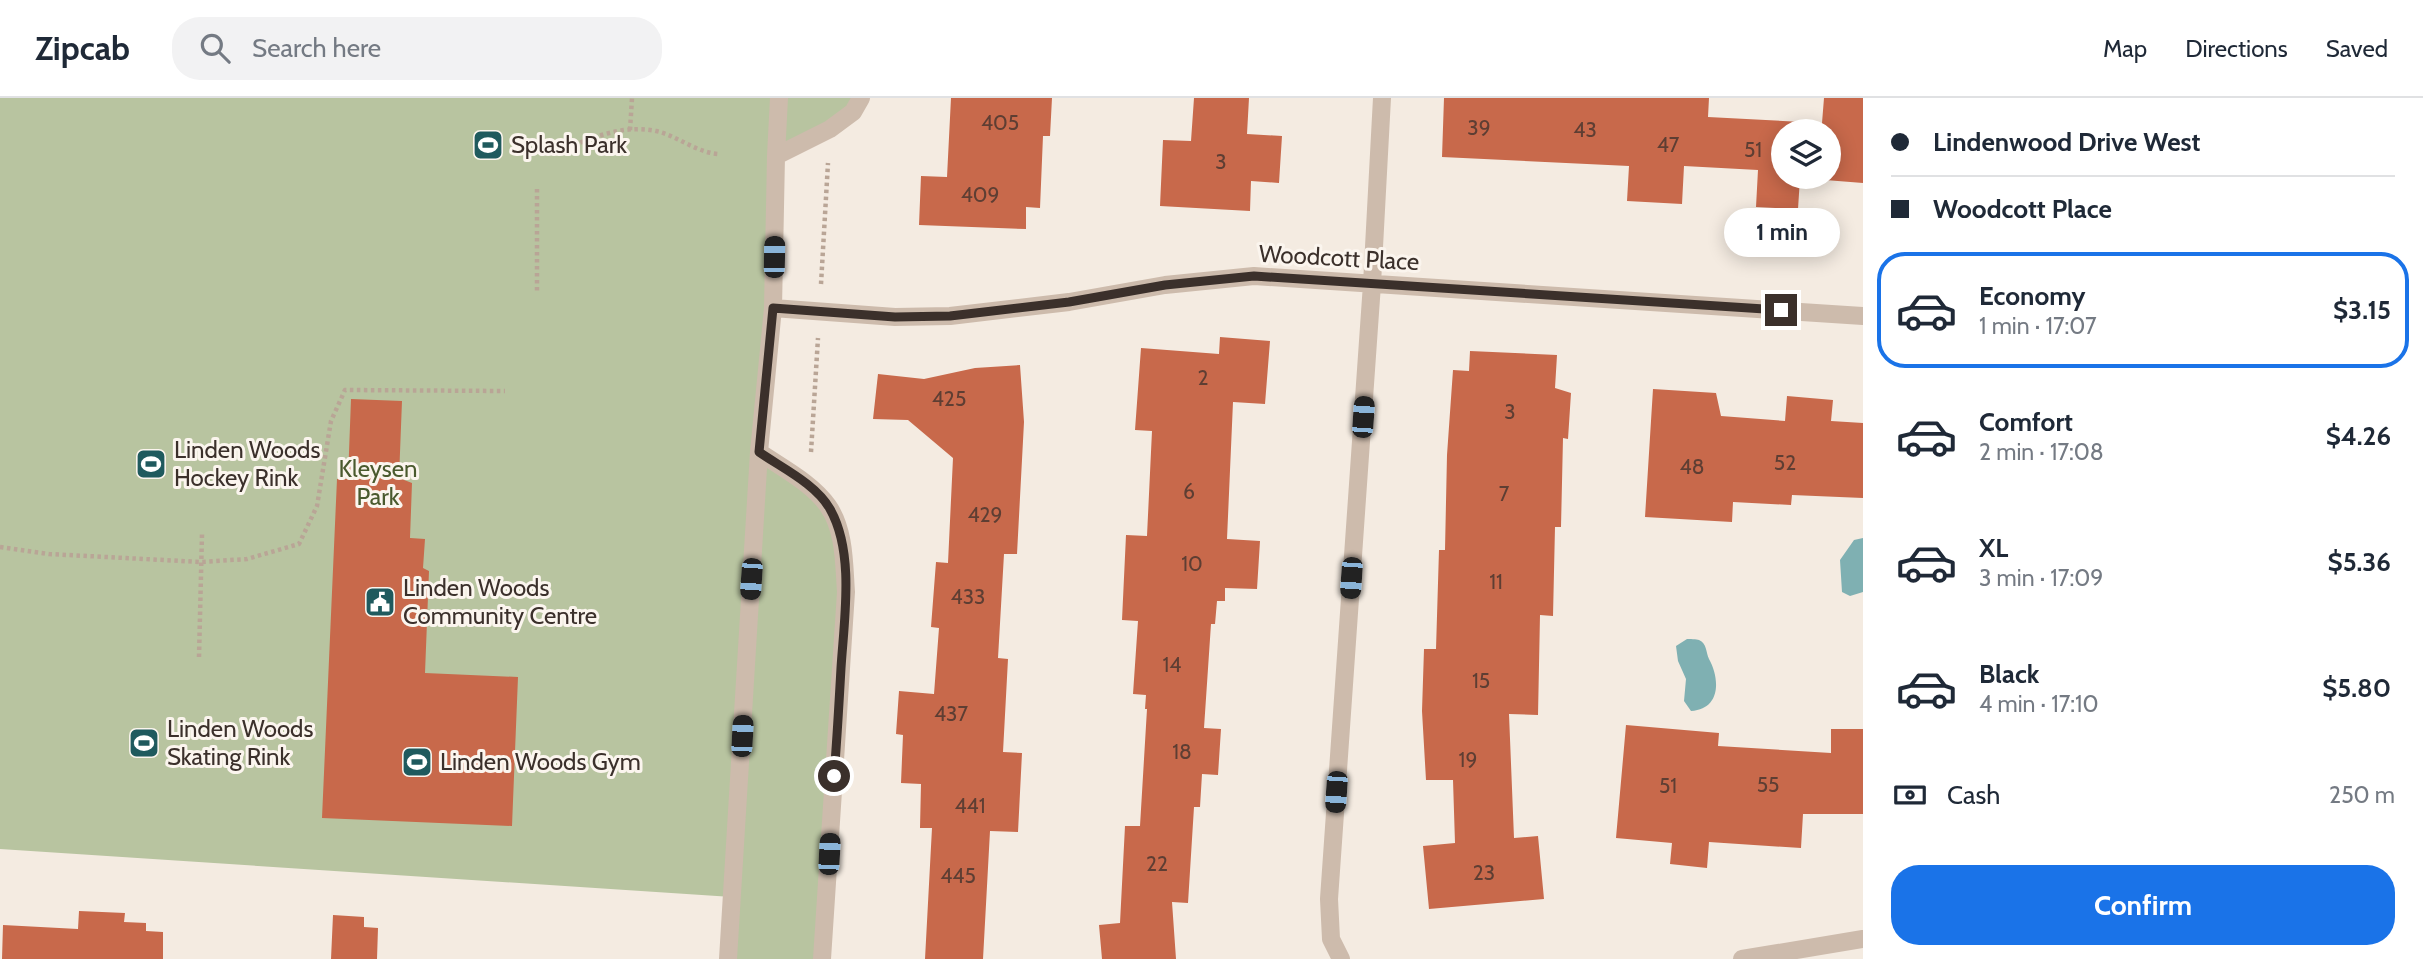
<!DOCTYPE html>
<html lang="en">
<head>
<meta charset="utf-8">
<style>
	:root { --surface:#fff; --page:#f2f2f3; --text:#1f2937; --muted:#747a83; --line:#e0e1e3; --accent:#1a73e8 }
	body { margin:0; font-family:Cabin,sans-serif; background:var(--page); color:var(--text); height:100vh; display:flex; flex-direction:column; font-size:26px; white-space:nowrap }
	* { box-sizing:border-box; margin:0 }
	p { font-size:23px; color:var(--muted) }
	.icon { flex:none; width:38px; height:38px; fill:none; stroke:currentColor; stroke-width:2; stroke-linecap:round; stroke-linejoin:round }
	.map { position:relative; flex:1; overflow:hidden }
	.sheet { display:flex; flex-direction:column; background:var(--surface); width:560px }
	.sheet>* { flex:none }
	.hud { display:grid; align-content:center; height:154px; padding:0 28px; background:var(--surface) }
	.fabs { position:absolute; left:1771px; top:21px; display:grid; gap:14px }
	.fabs a { display:grid; place-items:center; width:70px; height:70px; border-radius:50%; background:var(--surface); box-shadow:0 4px 18px #0003; font-size:35px }
	.end { position:absolute; width:32px; height:32px; margin:-16px; border:9px solid #3b302b; background:#fff; box-shadow:0 0 0 4px #fff }
	.from { border-radius:50% }
	.bubble { position:absolute; height:49px; border-radius:24px; background:var(--surface); box-shadow:0 4px 18px #0003; font-size:23px; font-weight:700; line-height:49px; text-align:center }
	.car { position:absolute; width:21px; height:42px; margin:-21px -10px; border-radius:9px; box-shadow:0 0 5px 2px #0007; background:linear-gradient(#222 24%,#8ab4d8 0 40%,#222 0 76%,#8ab4d8 0 86%,#222 0) }
	.hud b { display:flex; align-items:center; gap:24px; height:66px; font-size:26px }
	.hud b+b { border-top:2px solid var(--line) }
	.hud i { width:18px; height:18px; background:var(--text) }
	ul { padding:0; list-style:none }
	li { display:flex; align-items:center; gap:21px; height:116px; margin:0 14px 10px; padding:0 14px; border:4px solid transparent; border-radius:28px }
	li div { flex:1 }
	li b { display:block; font-size:26px }
	li em { font-style:normal; font-weight:700 }
	li.active { border-color:var(--accent) }
	li>.icon { width:63px; height:63px; stroke-width:1.5 }
	.pay { display:flex; align-items:center; gap:18px; height:77px; padding:0 28px; font-size:26px }
	.pay p { margin-inline-start:auto }
	.action { display:flex; gap:14px; margin-top:auto; padding:14px 28px }
	.action a { flex:1; height:80px; border-radius:28px; background:var(--accent); color:#fff; font-size:28px; font-weight:700; line-height:80px; text-align:center }
	header { display:flex; align-items:center; gap:42px; box-sizing:border-box; height:98px; padding:0 35px; background:var(--surface); border-bottom:2px solid var(--line) }
	header strong { font-size:33px }
	nav { display:flex; gap:38px; margin-inline-start:auto; font-size:24px }
	.search { width:490px; height:63px; background:var(--page); display:flex; align-items:center; gap:18px; box-sizing:border-box; padding:0 24px; border-radius:28px; color:var(--muted); font-size:26px }
	main { display:flex; flex:1; min-height:0 }
	.map>svg:first-child { display:block }
</style>
</head>
<body>
<header>
<strong>Zipcab</strong>
<div class="search"><svg class="icon" aria-label="search" viewBox="0 0 24 24"><circle cx="10" cy="10" r="6"/><path d="M15 15l6 6"/></svg>Search here</div>
<nav><a>Map</a><a>Directions</a><a>Saved</a></nav>
</header>
<main>
<div class="map">
<svg width="1863" height="861" viewBox="0 0 1863 861">
	<rect width="100%" height="100%" fill="#f4ebe1"/>
	<!-- green -->
	<path fill="#b8c4a0" d="M 0,0 L 861,0 L 776,58 L 759,354 L 814,393 L 844,458 L 822,861 L 728,861 L 732,799 L 0,751 Z"/>
	<!-- water -->
	<path fill="#7fb0b2" d="M 1863,440 L 1863,494 L 1850,498 L 1842,494 L 1840,462 L 1854,442 Z
		M 1687,541 C 1689,541 1697,541 1699,542 C 1707,545 1706,555 1709,561 C 1720,581 1721,611 1691,613 L 1684,603 L 1686,581 L 1678,563 L 1676,548 Z"/>
	<!-- building -->
	<path fill="#c8694b" fill-rule="evenodd" d="M 951,0 L 1052,0 L 1050,38 L 1043,38 L 1040,110 L 1026,109 L 1026,131 L 919,127 L 921,78 L 947,79 Z
		M 1194,0 L 1249,0 L 1247,36 L 1282,38 L 1279,85 L 1251,83 L 1250,113 L 1160,108 L 1163,42 L 1191,43 Z
		M 1444,0 L 1709,0 L 1708,19 L 1822,25 L 1824,0 L 1863,0 L 1863,85 L 1800,80 L 1798,111 L 1756,109 L 1758,72 L 1684,68 L 1682,106 L 1627,103 L 1629,68 L 1442,59 ZM 1783,33 L 1829,33 L 1829,79 L 1783,79 Z
		M 1220,239 L 1270,243 L 1265,306 L 1233,304 L 1227,441 L 1260,443 L 1257,491 L 1225,490 L 1225,503 L 1217,503 L 1215,526 L 1211,526 L 1204,630 L 1221,631 L 1218,677 L 1202,676 L 1200,709 L 1194,709 L 1188,805 L 1172,804 L 1176,861 L 1102,861 L 1099,827 L 1120,825 L 1125,728 L 1140,728 L 1147,611 L 1145,611 L 1146,597 L 1133,596 L 1138,523 L 1122,522 L 1126,437 L 1147,438 L 1152,333 L 1135,332 L 1141,250 L 1219,256 Z
		M 1470,253 L 1557,257 L 1555,290 L 1571,295 L 1568,341 L 1563,340 L 1561,429 L 1555,429 L 1553,518 L 1540,517 L 1538,617 L 1509,616 L 1514,740 L 1538,738 L 1544,801 L 1429,811 L 1423,748 L 1455,745 L 1453,682 L 1426,682 L 1422,613 L 1424,551 L 1436,551 L 1439,452 L 1445,452 L 1447,357 L 1453,272 L 1469,273 Z
		M 1020,267 L 1024,324 L 1017,456 L 1004,456 L 998,560 L 1008,561 L 1003,654 L 1022,655 L 1018,734 L 990,733 L 983,861 L 925,861 L 932,730 L 920,730 L 921,686 L 901,685 L 903,637 L 896,636 L 899,593 L 934,596 L 939,530 L 931,529 L 936,464 L 948,465 L 953,360 L 908,322 L 873,321 L 878,276 L 924,281 L 975,270 Z
		M 1653,291 L 1716,295 L 1721,318 L 1785,323 L 1787,298 L 1833,302 L 1831,323 L 1863,325 L 1863,400 L 1792,397 L 1791,407 L 1733,404 L 1732,424 L 1645,419 Z
		M 351,301 L 402,303 L 399,380 L 412,385 L 410,440 L 425,441 L 423,470 L 429,473 L 425,575 L 518,579 L 512,728 L 322,720 L 337,381 L 348,381 Z
		M 1626,627 L 1719,635 L 1718,648 L 1831,655 L 1831,631 L 1863,631 L 1863,716 L 1803,716 L 1801,750 L 1709,744 L 1707,770 L 1670,766 L 1672,745 L 1616,740 Z
		M 79,813 L 125,815 L 124,824 L 146,825 L 146,833 L 163,834 L 163,861 L 2,861 L 3,827 L 78,831 Z
		M 333,817 L 364,819 L 364,829 L 378,830 L 377,861 L 331,861 Z"/>
	<g fill="none" stroke-linecap="round" stroke-linejoin="round">
		<!-- path -->
		<path stroke="#b9a596" stroke-width="4.5" stroke-dasharray="3.5 3.5" stroke-linecap="butt" d="M 630,32 L 632,0
			M 561,53 C 590,40 623,26 656,33 C 678,38 695,54 718,56
			M 537,91 L 537,195
			M 821,186 L 828,65
			M 811,354 L 818,240
			M 0,449 L 49,456 L 201,464 L 247,461 L 299,446 L 317,408 L 331,323 L 345,292 L 505,293
			M 199,559 L 202,436"/>
		<!-- minor -->
		<path stroke="#cdbbac" stroke-width="18" d="M 776,58 L 830,31 L 853,14 L 861,0
			M 773,210 L 895,219 L 950,218 L 1069,204 L 1165,187 L 1254,178 L 1863,218
			M 759,354 C 782,370 812,385 828,408 C 845,432 844,467 846,494 L 822,861
			M 728,861 L 759,354 L 773,210 L 776,58 L 779,0
			M 1341,861 L 1331,841 L 1329,801 L 1372,186 L 1382,0
			M 1742,861 L 1863,841"/>
	</g>
	<g fill="none" stroke-linecap="round" stroke-linejoin="round">
		<!-- route -->
		<path stroke="#3b302b" stroke-width="9" d="M 834,678 C 837,642 839,606 841,570 C 844,522 855,455 830,411 C 816,386 782,370 759,354 L 773,210 L 895,219 L 950,218 L 1069,204 L 1165,187 L 1254,178 L 1781,212"/>
	</g>
	<!-- icons -->
	<defs>
		<g id="stadium-square" transform="scale(1.575)"><rect x="-9" y="-9" width="18" height="18" rx="4" fill="#1f5a5e" stroke="#fbf5ee"/><path d="M0-5a6.5 5 0 1 0 0 10a6.5 5 0 1 0 0-10ZM-3.5-1.8h7v3.6h-7Z" fill="#fff"/></g>
		<g id="civic-square" transform="scale(1.575)"><rect x="-9" y="-9" width="18" height="18" rx="4" fill="#1f5a5e" stroke="#fbf5ee"/><path d="M-.6-6.5H3V-4.5H.6V-3L4-1V1h2V6H-6V1h2V-1L-.6-3ZM-1.2 2.5V6h2.4V2.5Z" fill="#fff"/></g>
	</defs>
	<g fill-rule="evenodd">
		<use href="#stadium-square" x="488" y="47"/>
		<use href="#stadium-square" x="151" y="366"/>
		<use href="#civic-square" x="380" y="504"/>
		<use href="#stadium-square" x="144" y="645"/>
		<use href="#stadium-square" x="417" y="664"/>
	</g>
	<g text-anchor="middle" stroke-width="6" stroke-linejoin="round" paint-order="stroke">
		<!-- number labels -->
		<g font-size="21" fill="#5e3e33">
			<text x="1000" y="32">405</text>
			<text x="1479" y="37">39</text>
			<text x="1585" y="39">43</text>
			<text x="1668" y="54">47</text>
			<text x="1753" y="59">51</text>
			<text x="1221" y="71">3</text>
			<text x="980" y="104">409</text>
			<text x="1203" y="287">2</text>
			<text x="949" y="308">425</text>
			<text x="1510" y="321">3</text>
			<text x="1785" y="372">52</text>
			<text x="1692" y="376">48</text>
			<text x="1189" y="401">6</text>
			<text x="1504" y="403">7</text>
			<text x="985" y="424">429</text>
			<text x="1192" y="473">10</text>
			<text x="1496" y="491">11</text>
			<text x="968" y="506">433</text>
			<text x="1172" y="574">14</text>
			<text x="1481" y="590">15</text>
			<text x="951" y="623">437</text>
			<text x="1182" y="661">18</text>
			<text x="1468" y="669">19</text>
			<text x="1768" y="694">55</text>
			<text x="1668" y="695">51</text>
			<text x="970" y="715">441</text>
			<text x="1157" y="773">22</text>
			<text x="1484" y="782">23</text>
			<text x="958" y="785">445</text>
		</g>
		<!-- poi labels -->
		<g font-size="24" fill="#3b302b" stroke="#fbf5ee" text-anchor="start">
			<text x="511" y="55">Splash Park</text>
			<text x="174" y="360">Linden Woods<tspan x="174" dy="28">Hockey Rink</tspan></text>
			<text x="403" y="498">Linden Woods<tspan x="403" dy="28">Community Centre</tspan></text>
			<text x="167" y="639">Linden Woods<tspan x="167" dy="28">Skating Rink</tspan></text>
			<text x="440" y="672">Linden Woods Gym</text>
		</g>
		<!-- street labels -->
		<g font-size="24" fill="#3b302b" stroke="#fbf5ee">
			<text transform="translate(1339 160) rotate(3)" y="8">Woodcott Place</text>
		</g>
		<!-- park labels -->
		<g font-size="24" fill="#4a5a2e" stroke="#fbf5ee">
			<text x="378" y="379">Kleysen<tspan x="378" dy="28">Park</tspan></text>
		</g>
	</g>
</svg>
<div class="fabs">
<a><svg class="icon" aria-label="layers" viewBox="0 0 24 24"><path d="M12 4l9 5-9 5-9-5zM3 14l9 5 9-5"/></svg></a>
</div>
<i class="end from" style="left:834px;top:678px"></i>
<i class="end" style="left:1781px;top:212px"></i>
<div class="bubble" style="left:1724px;top:110px;width:116px">1 min</div>
<i class="car" style="left:774px;top:159px;rotate:1deg"></i>
<i class="car" style="left:1363px;top:319px;rotate:4deg"></i>
<i class="car" style="left:1351px;top:480px;rotate:184deg"></i>
<i class="car" style="left:751px;top:481px;rotate:184deg"></i>
<i class="car" style="left:742px;top:638px;rotate:3deg"></i>
<i class="car" style="left:1336px;top:694px;rotate:184deg"></i>
<i class="car" style="left:829px;top:756px;rotate:3deg"></i>
</div>
<section class="sheet">
<div class="hud">
<b><i class="from"></i>Lindenwood Drive West</b>
<b><i></i>Woodcott Place</b>
</div>
<ul>
<li class="active"><svg class="icon" aria-label="car" viewBox="0 0 24 24"><path d="M5 17H2v-5l4-1 3-4h7l3 4 3 1v5h-3M9 17h6M6 11h13"/><circle cx="7" cy="17" r="2"/><circle cx="17" cy="17" r="2"/></svg><div><b>Economy</b><p>1 min · 17:07</p></div><em>$3.15</em></li>
<li><svg class="icon" aria-label="car" viewBox="0 0 24 24"><path d="M5 17H2v-5l4-1 3-4h7l3 4 3 1v5h-3M9 17h6M6 11h13"/><circle cx="7" cy="17" r="2"/><circle cx="17" cy="17" r="2"/></svg><div><b>Comfort</b><p>2 min · 17:08</p></div><em>$4.26</em></li>
<li><svg class="icon" aria-label="car" viewBox="0 0 24 24"><path d="M5 17H2v-5l4-1 3-4h7l3 4 3 1v5h-3M9 17h6M6 11h13"/><circle cx="7" cy="17" r="2"/><circle cx="17" cy="17" r="2"/></svg><div><b>XL</b><p>3 min · 17:09</p></div><em>$5.36</em></li>
<li><svg class="icon" aria-label="car" viewBox="0 0 24 24"><path d="M5 17H2v-5l4-1 3-4h7l3 4 3 1v5h-3M9 17h6M6 11h13"/><circle cx="7" cy="17" r="2"/><circle cx="17" cy="17" r="2"/></svg><div><b>Black</b><p>4 min · 17:10</p></div><em>$5.80</em></li>
</ul>
<div class="pay"><svg class="icon" aria-label="cash" viewBox="0 0 24 24"><path d="M3 7h18v10H3z"/><circle cx="12" cy="12" r="2"/></svg>Cash<p>250 m</p></div>
<div class="action"><a>Confirm</a></div>
</section>
</main>
</body>
</html>
